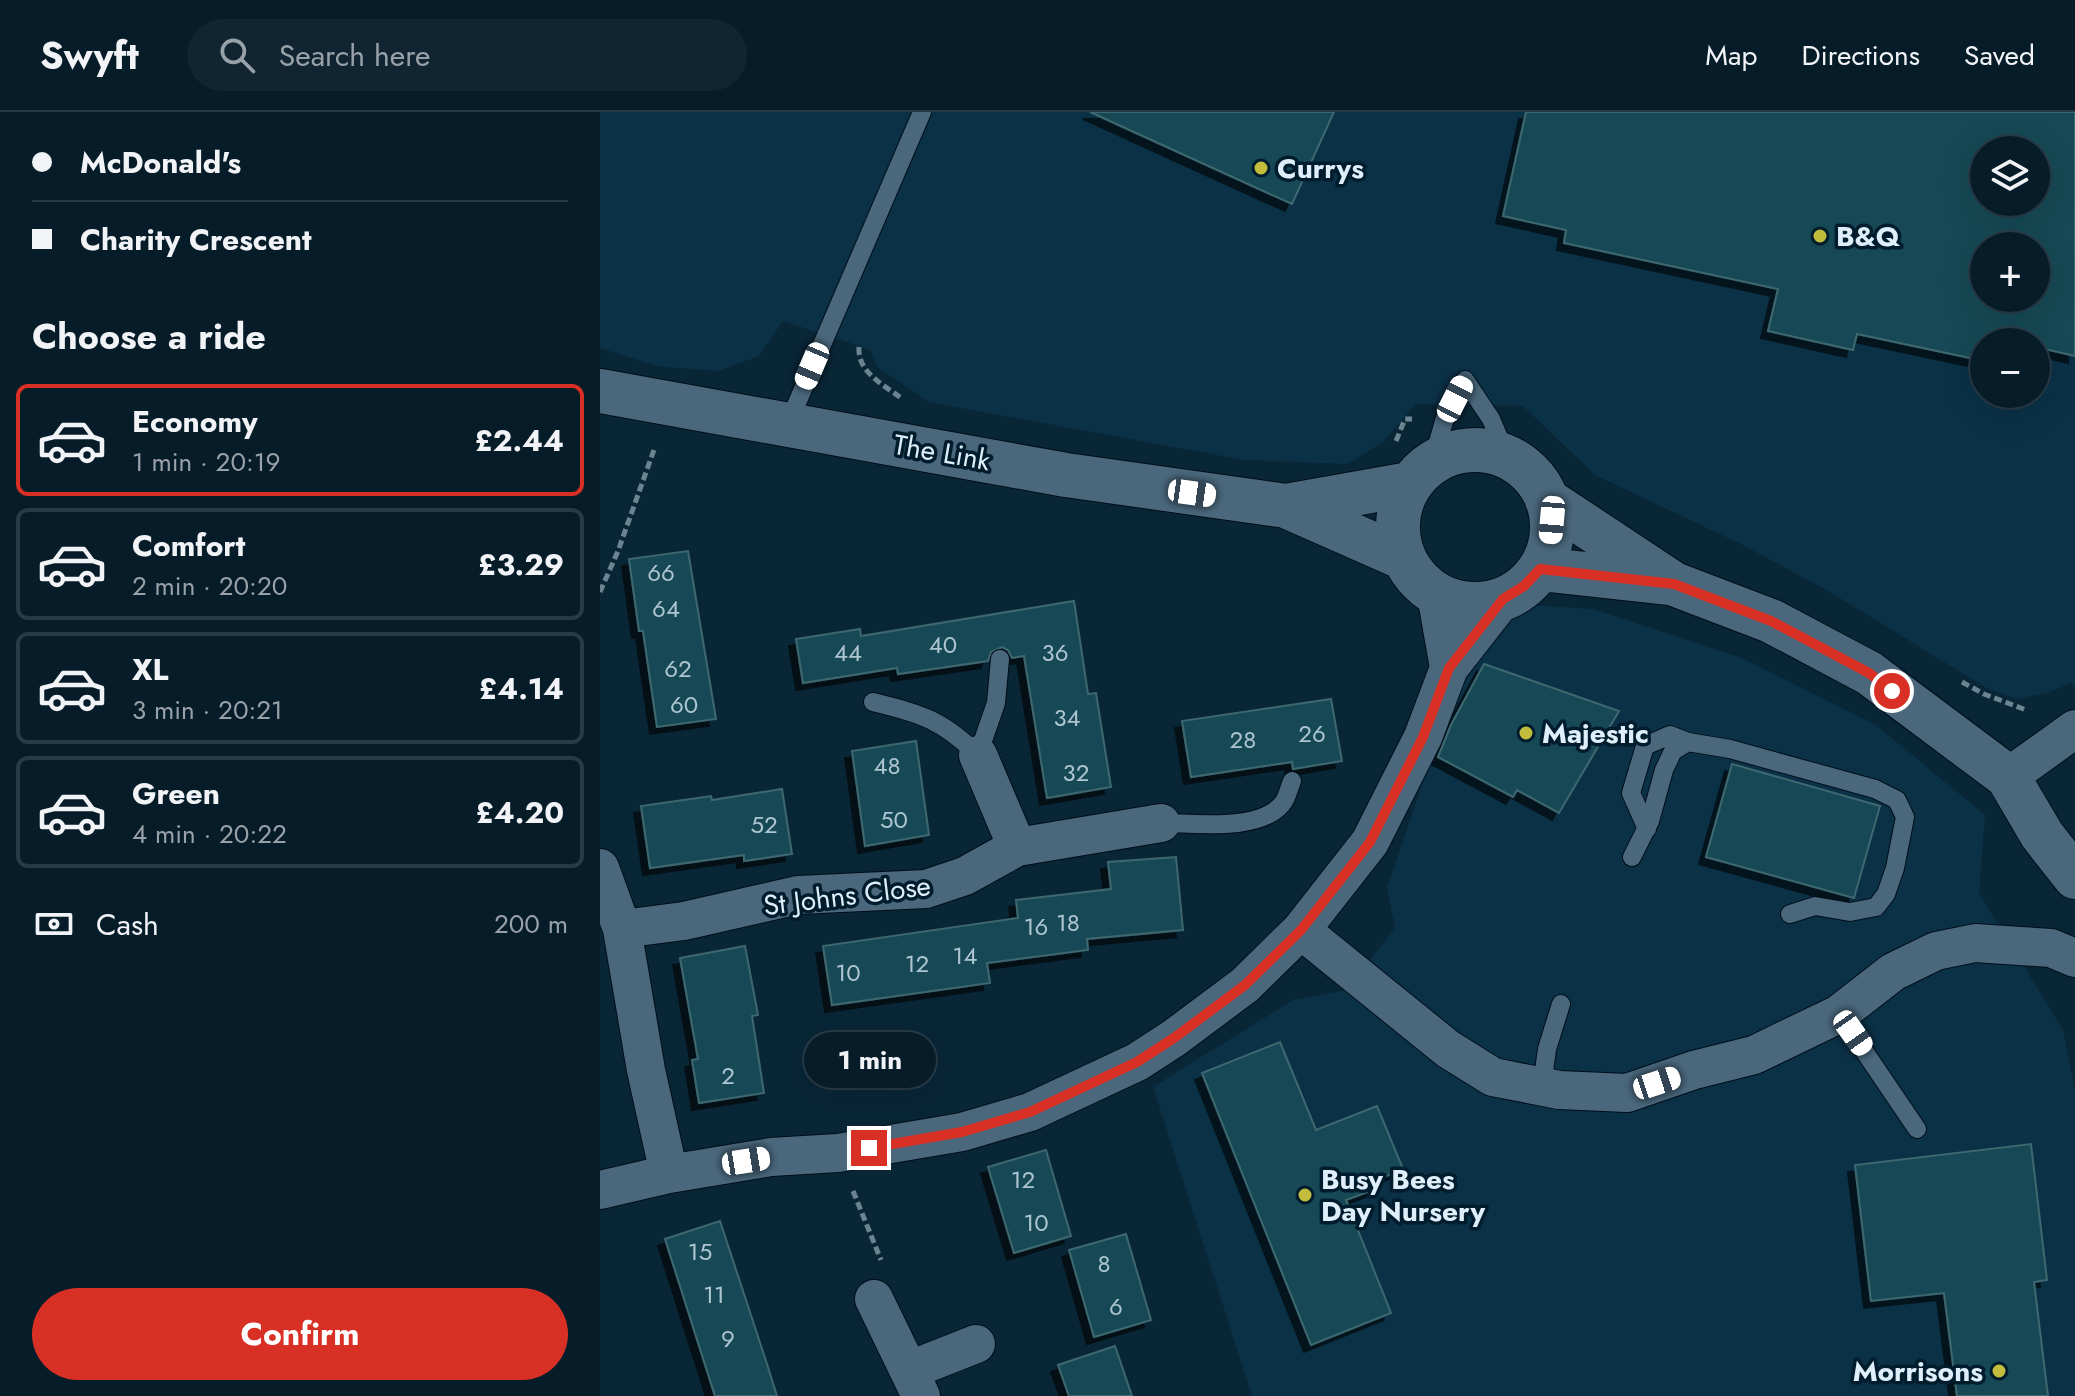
<!DOCTYPE html>
<html lang="en">
<head>
<meta charset="utf-8">
<style>
	:root { --surface:#071c29; --page:#102531; --text:#f1f3f6; --muted:#98a1a8; --line:#283a46; --accent:#d93025 }
	body { margin:0; font-family:Jost,sans-serif; background:var(--page); color:var(--text); height:100vh; display:flex; flex-direction:column; font-size:30px; white-space:nowrap }
	* { box-sizing:border-box; margin:0 }
	p { font-size:26px; color:var(--muted) }
	.icon { flex:none; width:44px; height:44px; fill:none; stroke:currentColor; stroke-width:2; stroke-linecap:round; stroke-linejoin:round }
	.map { position:relative; flex:1; overflow:hidden }
	.panel { display:flex; flex-direction:column; background:var(--surface); width:600px }
	.panel>* { flex:none }
	.guide { display:grid; align-content:center; height:176px; padding:0 32px; background:var(--surface) }
	.fabs { position:absolute; left:1370px; top:24px; display:grid; gap:16px }
	.fabs a { display:grid; place-items:center; width:80px; height:80px; border-radius:50%; background:var(--surface); box-shadow:0 8px 32px #0002,0 0 0 2px var(--line); font-size:40px }
	.end { position:absolute; width:36px; height:36px; margin:-18px; border:10px solid #d93025; background:#fff; box-shadow:0 0 0 4px #fff }
	.from { border-radius:50% }
	.bubble { position:absolute; height:56px; border-radius:28px; background:var(--surface); box-shadow:0 8px 32px #0002,0 0 0 2px var(--line); font-size:26px; font-weight:700; line-height:56px; text-align:center }
	.car { position:absolute; width:24px; height:48px; margin:-24px -12px; border-radius:10px; box-shadow:0 0 6px 2px #0007; background:linear-gradient(#fff 24%,#345 0 40%,#fff 0 76%,#345 0 86%,#fff 0) }
	.guide b { display:flex; align-items:center; gap:28px; height:76px; font-size:30px }
	.guide b+b { border-top:2px solid var(--line) }
	.guide i { width:20px; height:20px; background:var(--text) }
	ul { padding:0; list-style:none }
	li { display:flex; align-items:center; gap:24px; height:112px; margin:0 16px 12px; padding:0 16px; border:4px solid var(--line); border-radius:12px }
	li div { flex:1 }
	li b { display:block; font-size:30px }
	li em { font-style:normal; font-weight:700 }
	li.current { border-color:var(--accent) }
	li>.icon { width:72px; height:72px; stroke-width:1.5 }
	h2 { padding:0 32px; font-size:36px; line-height:96px }
	.pay { display:flex; align-items:center; gap:20px; height:88px; padding:0 32px; font-size:30px }
	.pay p { margin-inline-start:auto }
	.primary-button { display:flex; gap:16px; margin-top:auto; padding:16px 32px }
	.primary-button a { flex:1; height:92px; border-radius:48px; background:var(--accent); color:#fff; font-size:32px; font-weight:700; line-height:92px; text-align:center }
	header { display:flex; align-items:center; gap:48px; box-sizing:border-box; height:112px; padding:0 40px; background:var(--surface); border-bottom:2px solid var(--line) }
	header strong { font-size:38px }
	nav { display:flex; gap:44px; margin-inline-start:auto; font-size:28px }
	.search { width:560px; height:72px; background:var(--page); display:flex; align-items:center; gap:20px; box-sizing:border-box; padding:0 28px; border-radius:44px; color:var(--muted); font-size:30px }
	main { display:flex; flex:1; min-height:0 }
	.map>svg:first-child { display:block }
</style>
</head>
<body>
<header>
<strong>Swyft</strong>
<div class="search"><svg class="icon" aria-label="search" viewBox="0 0 24 24"><circle cx="10" cy="10" r="6"/><path d="M15 15l6 6"/></svg>Search here</div>
<nav><a>Map</a><a>Directions</a><a>Saved</a></nav>
</header>
<main>
<section class="panel">
<div class="guide">
<b><i class="from"></i>McDonald's</b>
<b><i></i>Charity Crescent</b>
</div>
<h2>Choose a ride</h2>
<ul>
<li class="current"><svg class="icon" aria-label="car" viewBox="0 0 24 24"><path d="M5 17H2v-5l4-1 3-4h7l3 4 3 1v5h-3M9 17h6M6 11h13"/><circle cx="7" cy="17" r="2"/><circle cx="17" cy="17" r="2"/></svg><div><b>Economy</b><p>1 min · 20:19</p></div><em>£2.44</em></li>
<li><svg class="icon" aria-label="car" viewBox="0 0 24 24"><path d="M5 17H2v-5l4-1 3-4h7l3 4 3 1v5h-3M9 17h6M6 11h13"/><circle cx="7" cy="17" r="2"/><circle cx="17" cy="17" r="2"/></svg><div><b>Comfort</b><p>2 min · 20:20</p></div><em>£3.29</em></li>
<li><svg class="icon" aria-label="car" viewBox="0 0 24 24"><path d="M5 17H2v-5l4-1 3-4h7l3 4 3 1v5h-3M9 17h6M6 11h13"/><circle cx="7" cy="17" r="2"/><circle cx="17" cy="17" r="2"/></svg><div><b>XL</b><p>3 min · 20:21</p></div><em>£4.14</em></li>
<li><svg class="icon" aria-label="car" viewBox="0 0 24 24"><path d="M5 17H2v-5l4-1 3-4h7l3 4 3 1v5h-3M9 17h6M6 11h13"/><circle cx="7" cy="17" r="2"/><circle cx="17" cy="17" r="2"/></svg><div><b>Green</b><p>4 min · 20:22</p></div><em>£4.20</em></li>
</ul>
<div class="pay"><svg class="icon" aria-label="cash" viewBox="0 0 24 24"><path d="M3 7h18v10H3z"/><circle cx="12" cy="12" r="2"/></svg>Cash<p>200 m</p></div>
<div class="primary-button"><a>Confirm</a></div>
</section>
<div class="map">
<svg width="1475" height="1284" viewBox="0 0 1475 1284">
	<defs>
		<filter id="shadow"><feDropShadow dx="-7" dy="7" stdDeviation="0" flood-color="#0009"/></filter>
	</defs>
	<rect width="100%" height="100%" fill="#092637"/>
	<!-- built -->
	<path fill="#0b3147" fill-rule="evenodd" d="M 0,0 L 1475,0 L 1475,577 L 1472,571 L 1447,581 L 1417,587 L 1388,577 L 1230,480 L 1143,433 L 995,363 L 923,294 L 816,292 L 783,330 L 748,352 L 644,348 L 329,290 L 276,254 L 271,238 L 183,209 L 159,244 L 118,259 L 56,254 L 0,236 ZM 1384,38 L 1436,38 L 1436,90 L 1384,90 ZM 1384,134 L 1436,134 L 1436,186 L 1384,186 ZM 1384,230 L 1436,230 L 1436,282 L 1384,282 Z
		M 929,493 L 993,497 L 1142,546 L 1276,613 L 1385,703 L 1379,781 L 1463,918 L 1475,978 L 1475,1284 L 652,1284 L 553,975 L 693,888 L 746,878 L 795,816 L 787,776 L 831,646 L 883,518 Z"/>
	<!-- building -->
	<path fill="#194a54" stroke="#3e676f" stroke-width="2" fill-rule="evenodd" filter="url(#shadow)" d="M 490,0 L 734,0 L 692,92 Z
		M 926,0 L 1475,0 L 1475,244 L 1436,235 L 1436,230 L 1409,230 L 1384,225 L 1384,249 L 1257,222 L 1253,238 L 1168,219 L 1178,177 L 964,131 L 966,118 L 903,104 ZM 1384,38 L 1436,38 L 1436,90 L 1384,90 ZM 1384,134 L 1436,134 L 1436,186 L 1384,186 Z
		M 88,439 L 116,607 L 57,615 L 43,519 L 39,519 L 29,447 Z
		M 474,489 L 488,582 L 496,581 L 511,675 L 447,686 L 424,544 L 412,546 L 408,538 L 402,535 L 391,540 L 388,549 L 298,562 L 297,556 L 203,571 L 196,527 L 260,517 L 261,524 Z
		M 884,552 L 1019,599 L 959,701 L 917,678 L 913,685 L 838,645 L 851,613 Z
		M 731,587 L 742,649 L 693,657 L 692,650 L 591,665 L 582,609 Z
		M 316,629 L 329,723 L 265,734 L 252,639 Z
		M 1132,652 L 1280,694 L 1254,786 L 1106,745 Z
		M 182,677 L 192,742 L 144,749 L 144,743 L 50,756 L 41,694 L 111,684 L 112,688 Z
		M 576,745 L 583,818 L 487,827 L 488,838 L 387,851 L 390,871 L 232,893 L 223,834 L 418,806 L 416,788 L 511,777 L 508,750 Z
		M 145,834 L 158,903 L 152,904 L 164,981 L 99,991 L 92,948 L 98,947 L 80,846 Z
		M 680,930 L 716,1018 L 777,994 L 803,1057 L 770,1071 L 773,1078 L 746,1088 L 791,1201 L 711,1233 L 602,961 Z
		M 1431,1032 L 1447,1168 L 1434,1170 L 1448,1284 L 1357,1284 L 1344,1181 L 1271,1189 L 1255,1053 Z
		M 446,1038 L 471,1124 L 414,1141 L 388,1055 Z
		M 120,1109 L 167,1252 L 177,1284 L 115,1284 L 65,1127 Z
		M 526,1122 L 551,1208 L 494,1225 L 469,1138 Z
		M 515,1234 L 532,1284 L 469,1284 L 458,1253 Z"/>
	<g fill="none" stroke-linecap="round" stroke-linejoin="round">
		<!-- service casing -->
		<g stroke="#000e1a" stroke-width="20">
			<path id="service" d="M 188,312 L 322,0
				M 832,351 L 845,306 L 865,268 L 891,307 L 907,345
				M 273,590 C 321,602 341,607 378,643 L 396,591 L 400,547
				M 561,711 C 594,711 659,720 682,692 C 687,687 689,676 692,669
				M 1047,717 L 1031,681 L 1045,634 L 1070,623 L 1088,630
				M 1032,745 L 1050,709 L 1064,658 L 1073,639 L 1088,630 L 1130,637 L 1275,677 L 1297,688 L 1305,705 L 1295,756 L 1286,782 L 1276,795 L 1250,800 L 1215,794 L 1190,802
				M 1239,902 L 1317,1017
				M 942,974 L 947,937 L 961,892"/>
		</g>
		<!-- minor casing -->
		<g stroke="#000e1a" stroke-width="40">
			<path id="minor" d="M 836,482 L 849,556
				M 378,643 L 417,735
				M 1408,665 L 1475,617
				M 0,756 L 22,817 L 46,958 L 69,1062
				M 22,817 L 84,809 L 198,783 L 326,777 L 365,764 L 417,735 L 561,711
				M 701,818 L 848,937 L 893,965 L 959,978 L 1027,981 L 1094,958 L 1154,943 L 1239,902 L 1293,860 L 1336,839 L 1375,831 L 1451,836 L 1475,846
				M 0,1078 L 69,1062 L 171,1045 L 238,1041 L 362,1020 L 430,1000 L 537,950 L 574,926 L 645,873 L 701,818 L 770,730 L 823,625 L 849,556 L 903,487
				M 274,1187 L 321,1284
				M 310,1258 L 376,1232"/>
		</g>
		<!-- tertiary casing -->
		<g stroke="#000e1a" stroke-width="46">
			<path id="tertiary" d="M 0,279 L 466,363 L 686,394 L 804,446
				M798 415a77 77 0 1 1 154 0a77 77 0 1 1-154 0Z
				M 947,388 L 1074,472 L 1171,509 L 1269,561 L 1408,665 L 1442,723 L 1475,765
				M 686,394 L 810,372
				M 940,457 L 1068,471"/>
		</g>
		<!-- path -->
		<path stroke="#6c8391" stroke-width="5" stroke-dasharray="8 4" stroke-linecap="butt" d="M 259,235 C 257,260 284,273 301,286
			M 796,329 L 805,307 L 812,307
			M 0,480 L 18,439 L 55,335
			M 1362,570 L 1384,582 L 1426,598
			M 253,1079 L 281,1148"/>
		<!-- service -->
		<use href="#service" stroke="#4a677c" stroke-width="18"/>
		<!-- minor -->
		<use href="#minor" stroke="#4a677c" stroke-width="38"/>
		<!-- tertiary -->
		<use href="#tertiary" stroke="#4a677c" stroke-width="44"/>
	</g>
	<g fill="none" stroke-linecap="round" stroke-linejoin="round">
		<!-- route -->
		<path stroke="#d93025" stroke-width="10" d="M 269,1036 L 362,1020 L 430,1000 L 537,950 L 574,926 L 645,873 L 701,818 L 770,730 L 823,625 L 849,556 L 903,487 L 924,474 L 940,457 L 1074,472 L 1171,509 L 1269,561 L 1292,579"/>
	</g>
	<!-- markers -->
	<g fill="#c3bd3e" stroke="#011c2d" stroke-width="3">
		<circle cx="661" cy="56" r="8"/>
		<circle cx="1220" cy="124" r="8"/>
		<circle cx="926" cy="621" r="8"/>
		<circle cx="705" cy="1083" r="8"/>
		<circle cx="1399" cy="1259" r="8"/>
	</g>
	<g text-anchor="middle" stroke-width="7" stroke-linejoin="round" paint-order="stroke">
		<!-- number labels -->
		<g font-size="24" fill="#adc5d0">
			<text x="61" y="469">66</text>
			<text x="66" y="505">64</text>
			<text x="343" y="541">40</text>
			<text x="248" y="549">44</text>
			<text x="455" y="549">36</text>
			<text x="78" y="565">62</text>
			<text x="84" y="601">60</text>
			<text x="467" y="614">34</text>
			<text x="712" y="630">26</text>
			<text x="643" y="636">28</text>
			<text x="287" y="662">48</text>
			<text x="476" y="669">32</text>
			<text x="294" y="716">50</text>
			<text x="164" y="721">52</text>
			<text x="468" y="819">18</text>
			<text x="436" y="823">16</text>
			<text x="365" y="852">14</text>
			<text x="317" y="860">12</text>
			<text x="248" y="869">10</text>
			<text x="128" y="972">2</text>
			<text x="423" y="1076">12</text>
			<text x="436" y="1119">10</text>
			<text x="100" y="1148">15</text>
			<text x="504" y="1160">8</text>
			<text x="114" y="1191">11</text>
			<text x="516" y="1203">6</text>
			<text x="128" y="1235">9</text>
		</g>
		<!-- poi labels -->
		<g font-size="28" font-weight="bold" fill="#deeefa" stroke="#011c2d" text-anchor="start">
			<text x="677" y="66">Currys</text>
			<text x="1236" y="134">B&amp;Q</text>
			<text x="942" y="631">Majestic</text>
			<text x="721" y="1077">Busy Bees<tspan x="721" dy="32">Day Nursery</tspan></text>
			<text x="1383" y="1269" text-anchor="end">Morrisons</text>
		</g>
		<!-- street labels -->
		<g font-size="28" fill="#deeefa" stroke="#011c2d">
			<text transform="translate(342 340) rotate(10)" y="10">The Link</text>
			<text transform="translate(247 783) rotate(-7)" y="10">St Johns Close</text>
		</g>
	</g>
</svg>
<div class="fabs">
<a><svg class="icon" aria-label="layers" viewBox="0 0 24 24"><path d="M12 4l9 5-9 5-9-5zM3 14l9 5 9-5"/></svg></a>
<a>+</a>
<a>−</a>
</div>
<i class="end from" style="left:1292px;top:579px"></i>
<i class="end" style="left:269px;top:1036px"></i>
<div class="bubble" style="left:204px;top:920px;width:132px">1 min</div>
<i class="car" style="left:212px;top:254px;rotate:203deg"></i>
<i class="car" style="left:855px;top:287px;rotate:27deg"></i>
<i class="car" style="left:592px;top:381px;rotate:98deg"></i>
<i class="car" style="left:952px;top:408px;rotate:185deg"></i>
<i class="car" style="left:1253px;top:921px;rotate:145deg"></i>
<i class="car" style="left:1057px;top:971px;rotate:72deg"></i>
<i class="car" style="left:146px;top:1049px;rotate:81deg"></i>
</div>
</main>
</body>
</html>
